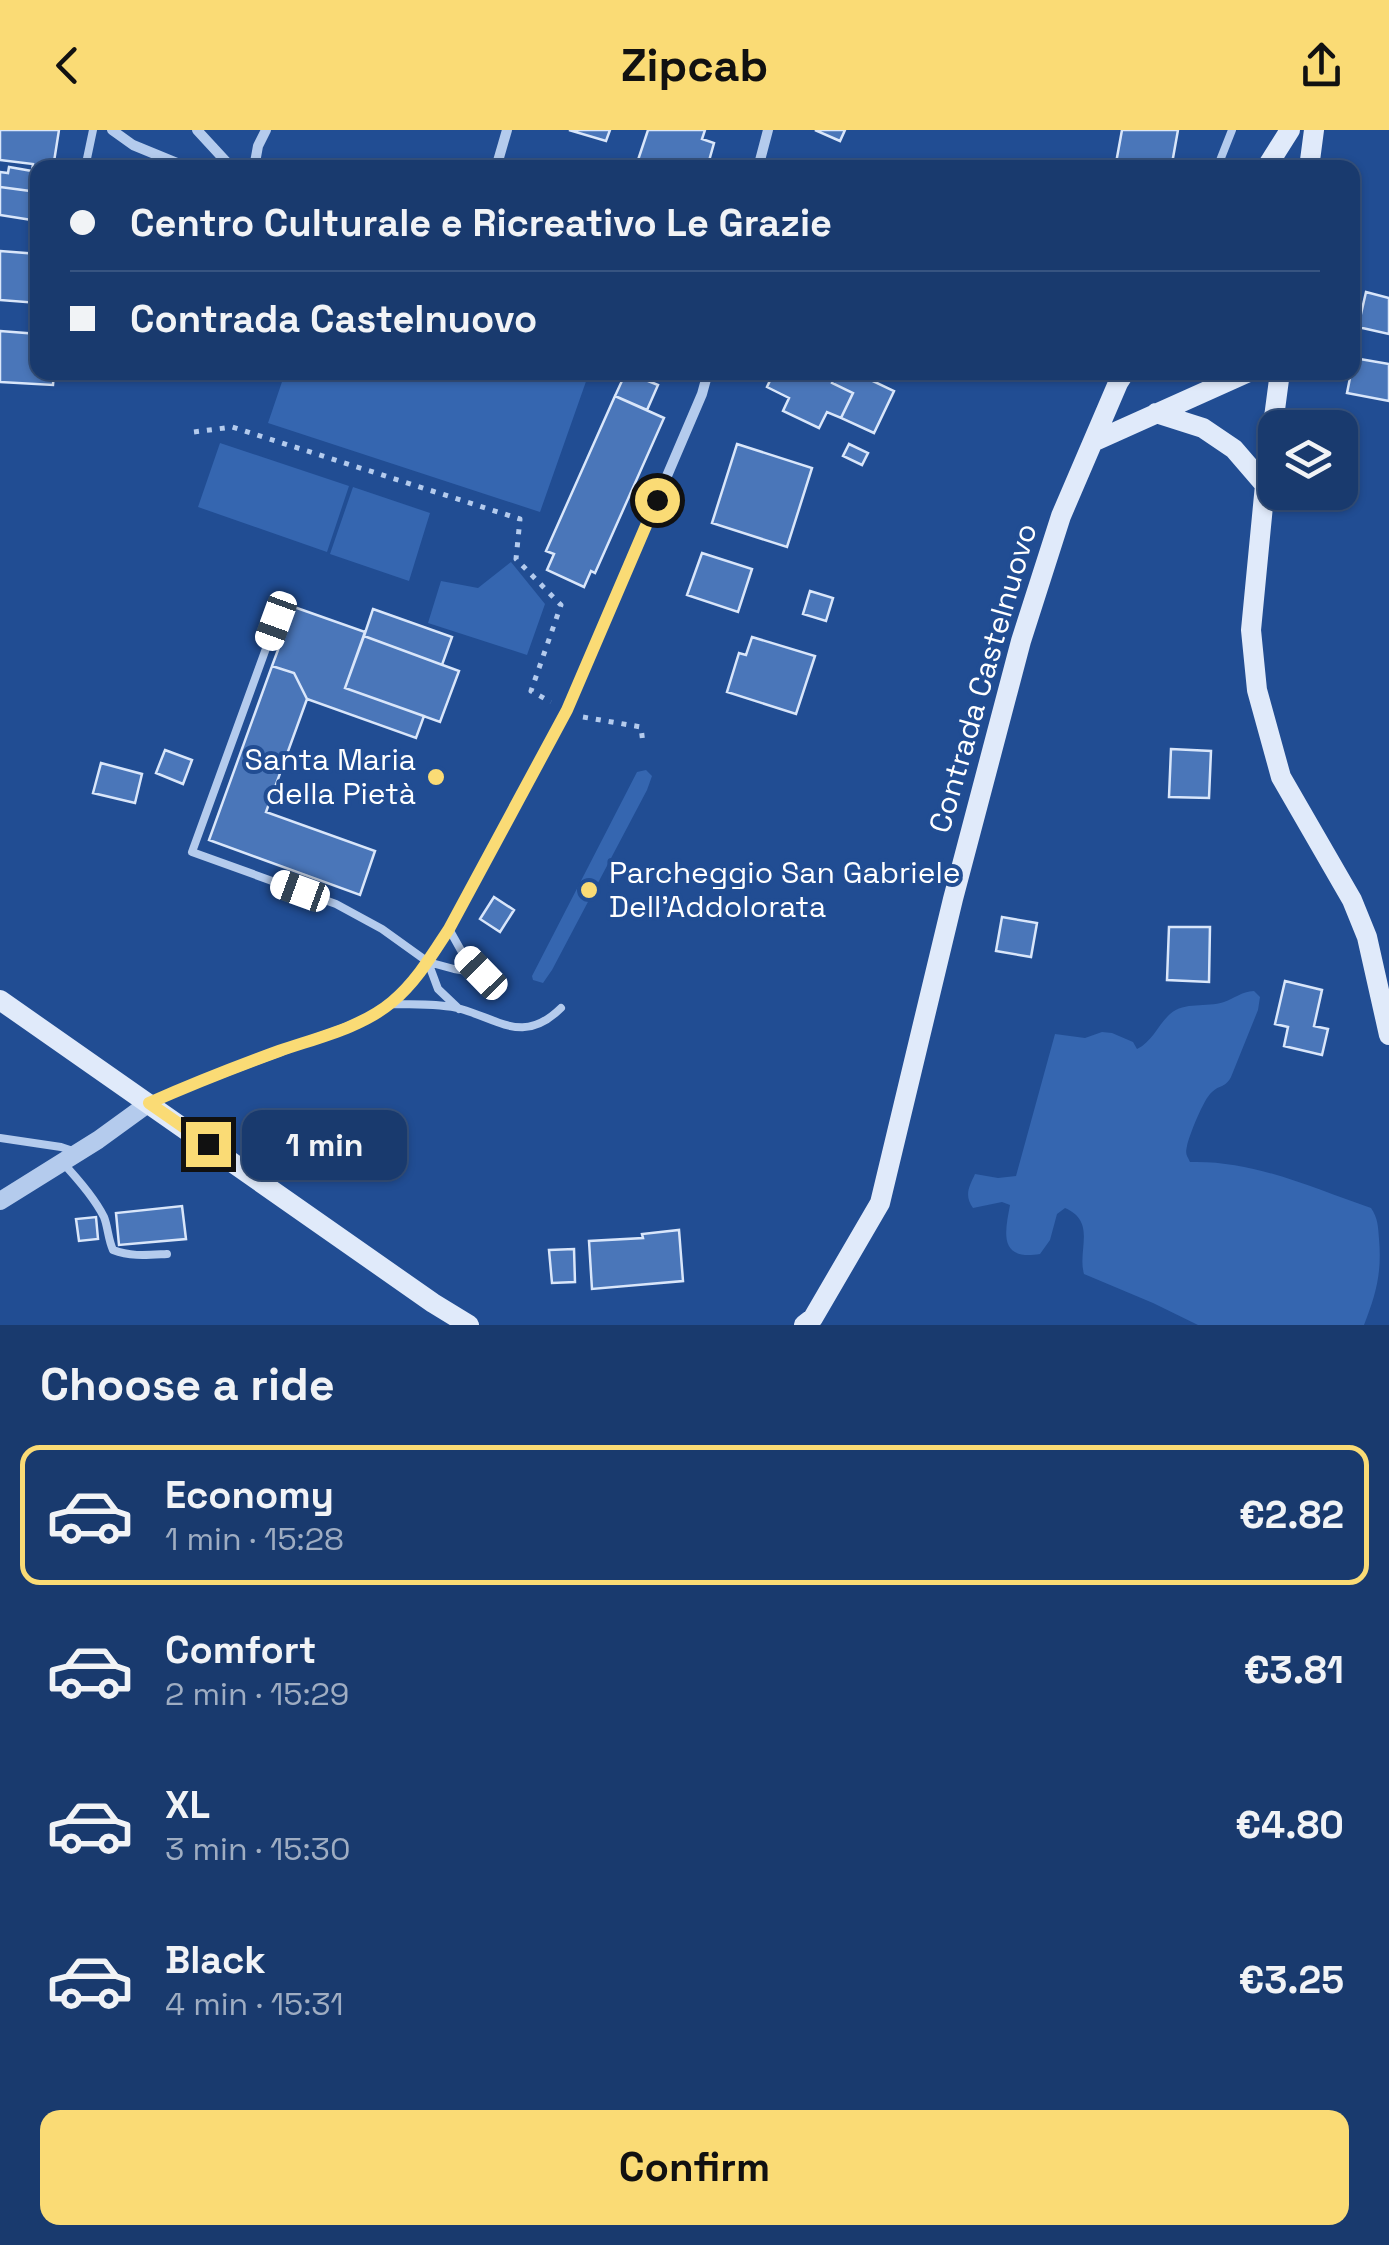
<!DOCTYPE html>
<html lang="en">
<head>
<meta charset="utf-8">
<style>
	:root { --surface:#193a6e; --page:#224173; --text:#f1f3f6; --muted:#9fadc2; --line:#375481; --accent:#fadb75 }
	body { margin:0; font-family:"Space Grotesk",sans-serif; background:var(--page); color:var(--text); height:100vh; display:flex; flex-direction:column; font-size:38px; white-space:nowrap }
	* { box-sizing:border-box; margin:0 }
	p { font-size:32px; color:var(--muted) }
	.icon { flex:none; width:55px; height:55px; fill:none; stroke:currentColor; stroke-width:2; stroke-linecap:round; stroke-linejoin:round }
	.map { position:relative; height:1195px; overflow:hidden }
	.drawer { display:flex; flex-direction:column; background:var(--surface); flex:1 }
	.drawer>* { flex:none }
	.guide { position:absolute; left:30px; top:30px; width:1330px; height:220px; border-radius:20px; box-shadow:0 2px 8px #0004,0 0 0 2px var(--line); display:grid; align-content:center; height:220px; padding:0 40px; background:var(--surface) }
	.fabs { position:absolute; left:1258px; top:280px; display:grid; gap:20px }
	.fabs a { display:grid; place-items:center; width:100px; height:100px; border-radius:20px; background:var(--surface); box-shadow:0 2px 8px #0004,0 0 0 2px var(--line); font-size:50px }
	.end { position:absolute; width:45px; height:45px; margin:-22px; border:12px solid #fadb75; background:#111; box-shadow:0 0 0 5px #111 }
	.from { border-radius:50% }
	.bubble { position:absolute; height:70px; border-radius:20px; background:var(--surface); box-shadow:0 2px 8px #0004,0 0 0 2px var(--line); font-size:32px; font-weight:600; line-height:70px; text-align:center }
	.car { position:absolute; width:30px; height:60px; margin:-30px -15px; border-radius:12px; box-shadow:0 0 8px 2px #0007; background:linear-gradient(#fff 24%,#345 0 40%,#fff 0 76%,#345 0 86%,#fff 0) }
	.guide b { display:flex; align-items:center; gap:35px; height:95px; font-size:38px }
	.guide b+b { border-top:2px solid var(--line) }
	.guide i { width:25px; height:25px; background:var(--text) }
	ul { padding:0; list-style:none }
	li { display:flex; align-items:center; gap:30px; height:140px; margin:0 20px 15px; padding:0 20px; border:5px solid transparent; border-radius:20px }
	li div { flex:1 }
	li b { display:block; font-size:38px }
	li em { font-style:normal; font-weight:600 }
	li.on { border-color:var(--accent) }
	li>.icon { width:90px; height:90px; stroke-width:1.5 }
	h2 { padding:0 40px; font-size:45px; line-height:120px }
	.action { display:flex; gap:20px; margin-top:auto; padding:20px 40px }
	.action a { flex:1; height:115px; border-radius:20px; background:var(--accent); color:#111; font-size:40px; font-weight:600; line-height:115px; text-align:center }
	header { display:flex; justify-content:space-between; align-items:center; height:130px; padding:0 40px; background:var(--accent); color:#111; font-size:45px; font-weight:600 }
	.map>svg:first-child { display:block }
</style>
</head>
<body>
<header><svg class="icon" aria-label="back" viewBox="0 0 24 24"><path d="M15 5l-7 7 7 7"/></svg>Zipcab<svg class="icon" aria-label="share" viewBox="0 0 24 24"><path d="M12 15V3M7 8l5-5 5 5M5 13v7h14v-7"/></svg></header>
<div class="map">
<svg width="1389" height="1195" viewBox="0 0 1389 1195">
	<rect width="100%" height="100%" fill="#214d93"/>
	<!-- green -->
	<path fill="#3566b0" d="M 285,243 L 285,242 L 589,243 L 540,382 L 268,293 Z
		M 220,313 L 349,356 L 327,422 L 198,377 Z
		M 353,357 L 430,383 L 409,451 L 330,424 Z
		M 511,432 L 545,474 L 527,525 L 428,493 L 441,451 L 478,458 Z
		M 646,640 L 652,646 L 647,660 L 552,840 L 543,853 L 533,850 L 532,846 L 637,642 Z
		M 1254,861 L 1260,867 L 1258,880 L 1231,947 C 1225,958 1221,954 1212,962 C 1204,968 1189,1006 1187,1016 C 1185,1025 1187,1025 1190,1032 C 1254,1030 1312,1058 1371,1078 C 1378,1088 1378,1097 1379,1109 C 1382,1143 1376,1164 1364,1195 L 1198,1195 L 1153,1173 L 1084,1144 C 1077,1120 1097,1092 1065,1078 L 1057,1084 L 1050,1110 L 1040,1124 C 998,1131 1005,1102 1010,1075 L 1002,1072 L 973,1078 C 964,1065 969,1057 975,1044 L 998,1048 L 1016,1046 L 1055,904 L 1085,908 L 1102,902 L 1112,903 L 1133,912 L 1137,919 C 1152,912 1158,895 1170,884 C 1185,871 1206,878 1224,872 C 1235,868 1241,862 1254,861 Z"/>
	<!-- building -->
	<path fill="#4a76b9" stroke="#d9e6fa" stroke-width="2.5" d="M 0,0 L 59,0 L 53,38 L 38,38 L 38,62 L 0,57 L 0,42 L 8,43 L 9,37 L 32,41 L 33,34 L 0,30 Z
		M 569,0 L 610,0 L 606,11 Z
		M 648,0 L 705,0 L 702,9 L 714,13 L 707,38 L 661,38 L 638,30 Z
		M 815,0 L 845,0 L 840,11 Z
		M 1122,0 L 1178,0 L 1173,28 L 1169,38 L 1140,38 L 1116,33 Z
		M 0,57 L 38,62 L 38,91 L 0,85 Z
		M 0,121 L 38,124 L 38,173 L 0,170 Z
		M 1366,162 L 1389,168 L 1389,204 L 1358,197 Z
		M 0,201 L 38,204 L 38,242 L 54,242 L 53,255 L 0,252 Z
		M 1354,228 L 1389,234 L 1389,271 L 1347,263 Z
		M 626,242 L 658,255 L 647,280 L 615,266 Z
		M 774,242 L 827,242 L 835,246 L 832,253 L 853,263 L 841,288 L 827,282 L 819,298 L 783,281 L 789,268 L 767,257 Z
		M 837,242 L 854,242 L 894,261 L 874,303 L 841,288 L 853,263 L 832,253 Z
		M 615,266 L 664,288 L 595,443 L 591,441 L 584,457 L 547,440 L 554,424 L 546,421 Z
		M 737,314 L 812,338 L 787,417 L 712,393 Z
		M 849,314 L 868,323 L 862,335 L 843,326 Z
		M 702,423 L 752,439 L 738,482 L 687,465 Z
		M 810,461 L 833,468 L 826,491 L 803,484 Z
		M 294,477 L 365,502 L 345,558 L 424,586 L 416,608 L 307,569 L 294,543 L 272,536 Z
		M 373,479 L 452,507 L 442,535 L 364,506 Z
		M 364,506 L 459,541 L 440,592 L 345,558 Z
		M 752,507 L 815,526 L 796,584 L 727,562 L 739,523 L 746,525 Z
		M 272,536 L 294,543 L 307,569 L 266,682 L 375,721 L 360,765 L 209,710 Z
		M 1171,619 L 1211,621 L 1209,668 L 1169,667 Z
		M 165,620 L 192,630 L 183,654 L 156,643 Z
		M 101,633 L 142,644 L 135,673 L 93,663 Z
		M 494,767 L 514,780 L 500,802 L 480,789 Z
		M 1002,787 L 1037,793 L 1031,827 L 996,821 Z
		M 1169,797 L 1210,797 L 1209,852 L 1167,850 Z
		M 1285,851 L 1322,860 L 1314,896 L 1328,899 L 1322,925 L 1284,916 L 1288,897 L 1275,894 Z
		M 182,1076 L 186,1109 L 119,1115 L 116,1083 Z
		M 96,1087 L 98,1109 L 79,1111 L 76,1089 Z
		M 679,1100 L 683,1151 L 592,1159 L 589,1111 L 643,1108 L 642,1104 Z
		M 574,1119 L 575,1152 L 552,1153 L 549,1120 Z"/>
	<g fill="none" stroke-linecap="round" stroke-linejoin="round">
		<!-- path -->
		<path stroke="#b4cbed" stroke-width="5" stroke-dasharray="5 8" stroke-linecap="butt" d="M 194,302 L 232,297 L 520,389 L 516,429 L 561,475 L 531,561 L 551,572
			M 583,587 L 641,597 L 643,614"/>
		<!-- service -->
		<path stroke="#b4cbed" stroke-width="8" d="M 85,38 L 93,0
			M 1217,38 L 1232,0
			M 276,491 L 192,722 L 336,774 L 382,799 L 428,832 L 454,839 L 481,843
			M 449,799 L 463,824 L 481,843
			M 428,832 L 438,859 L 459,879
			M 390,874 C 413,875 439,873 461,879 C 502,891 524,914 561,878
			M 0,1008 L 61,1017 L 73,1021
			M 62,1032 C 77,1048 94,1067 104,1087 C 108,1097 108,1109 113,1120 C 131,1127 148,1125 167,1124"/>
		<!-- minor -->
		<path stroke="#b4cbed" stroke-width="10" d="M 112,0 L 133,15 L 189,38
			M 197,0 L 232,38
			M 254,38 L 258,16 L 266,0
			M 496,38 L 507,0
			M 758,38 L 768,0
			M 149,973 C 194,953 240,936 286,919 C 321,906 363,896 392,872 C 416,852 432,825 449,799 L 567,580 L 702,264 L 708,242"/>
		<!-- tertiary -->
		<path stroke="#b4cbed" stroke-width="18" d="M 0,1071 L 98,1010 L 149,973"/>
		<!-- secondary -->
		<path stroke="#e0eafa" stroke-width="20" d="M 1266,38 L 1290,0
			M 1309,38 L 1314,0
			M 1280,242 L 1265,355 L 1251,500 L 1257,560 L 1281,647 L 1352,770 L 1367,807 L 1389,905
			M 1156,283 L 1203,298 L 1234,319 L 1265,355
			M 1093,312 L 1249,242
			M 0,870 L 433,1173 L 469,1195
			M 804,1195 L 813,1188 L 880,1073 L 953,769 L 1021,511 L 1061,386 L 1118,253 L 1125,242"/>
	</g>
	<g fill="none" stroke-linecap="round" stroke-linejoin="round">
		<!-- route -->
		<path stroke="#fadb75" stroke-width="12" d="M 208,1014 L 149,973 C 192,954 235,937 279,921 C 316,908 361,898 392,872 C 416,852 432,825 449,799 L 567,580 L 657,370"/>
	</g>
	<!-- markers -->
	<g fill="#fadb75" stroke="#214d93" stroke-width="4">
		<circle cx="436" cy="647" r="10"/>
		<circle cx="589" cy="760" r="10"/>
	</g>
	<g text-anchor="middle" stroke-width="8" stroke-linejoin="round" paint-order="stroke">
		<!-- street labels -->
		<g font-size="30" fill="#fff" stroke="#214d93">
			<text transform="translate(983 548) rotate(-74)" y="10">Contrada Castelnuovo</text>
		</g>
		<!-- poi labels -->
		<g font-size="30" fill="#fff" stroke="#214d93" text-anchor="end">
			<text x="416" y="640">Santa Maria<tspan x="416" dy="34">della Pietà</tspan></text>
			<text x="609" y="753" text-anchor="start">Parcheggio San Gabriele<tspan x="609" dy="34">Dell'Addolorata</tspan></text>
		</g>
	</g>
</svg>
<div class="fabs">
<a><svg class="icon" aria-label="layers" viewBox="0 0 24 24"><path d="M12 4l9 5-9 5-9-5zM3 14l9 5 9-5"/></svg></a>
</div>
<i class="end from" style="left:657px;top:370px"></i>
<i class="end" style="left:208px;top:1014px"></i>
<div class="bubble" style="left:242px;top:980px;width:165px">1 min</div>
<i class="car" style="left:276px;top:491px;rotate:200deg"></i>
<i class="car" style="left:300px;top:761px;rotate:290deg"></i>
<i class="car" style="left:481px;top:843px;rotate:316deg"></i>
<div class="guide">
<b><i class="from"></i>Centro Culturale e Ricreativo Le Grazie</b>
<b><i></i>Contrada Castelnuovo</b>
</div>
</div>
<section class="drawer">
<h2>Choose a ride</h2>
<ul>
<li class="on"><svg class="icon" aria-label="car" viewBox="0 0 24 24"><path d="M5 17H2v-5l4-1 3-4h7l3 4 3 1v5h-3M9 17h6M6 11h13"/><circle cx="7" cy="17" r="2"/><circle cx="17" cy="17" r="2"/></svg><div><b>Economy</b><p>1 min · 15:28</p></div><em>€2.82</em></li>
<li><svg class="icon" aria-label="car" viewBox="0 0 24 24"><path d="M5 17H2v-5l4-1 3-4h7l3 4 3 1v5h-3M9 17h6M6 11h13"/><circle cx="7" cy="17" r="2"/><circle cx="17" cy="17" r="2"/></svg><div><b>Comfort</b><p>2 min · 15:29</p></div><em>€3.81</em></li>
<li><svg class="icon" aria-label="car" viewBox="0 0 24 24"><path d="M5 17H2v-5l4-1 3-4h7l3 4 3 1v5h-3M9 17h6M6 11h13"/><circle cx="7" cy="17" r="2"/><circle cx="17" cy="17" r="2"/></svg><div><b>XL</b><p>3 min · 15:30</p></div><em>€4.80</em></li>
<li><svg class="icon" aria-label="car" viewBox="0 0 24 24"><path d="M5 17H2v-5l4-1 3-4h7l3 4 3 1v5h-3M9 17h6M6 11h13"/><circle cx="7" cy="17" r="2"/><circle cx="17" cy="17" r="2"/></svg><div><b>Black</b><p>4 min · 15:31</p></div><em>€3.25</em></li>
</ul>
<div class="action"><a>Confirm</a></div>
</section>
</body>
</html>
